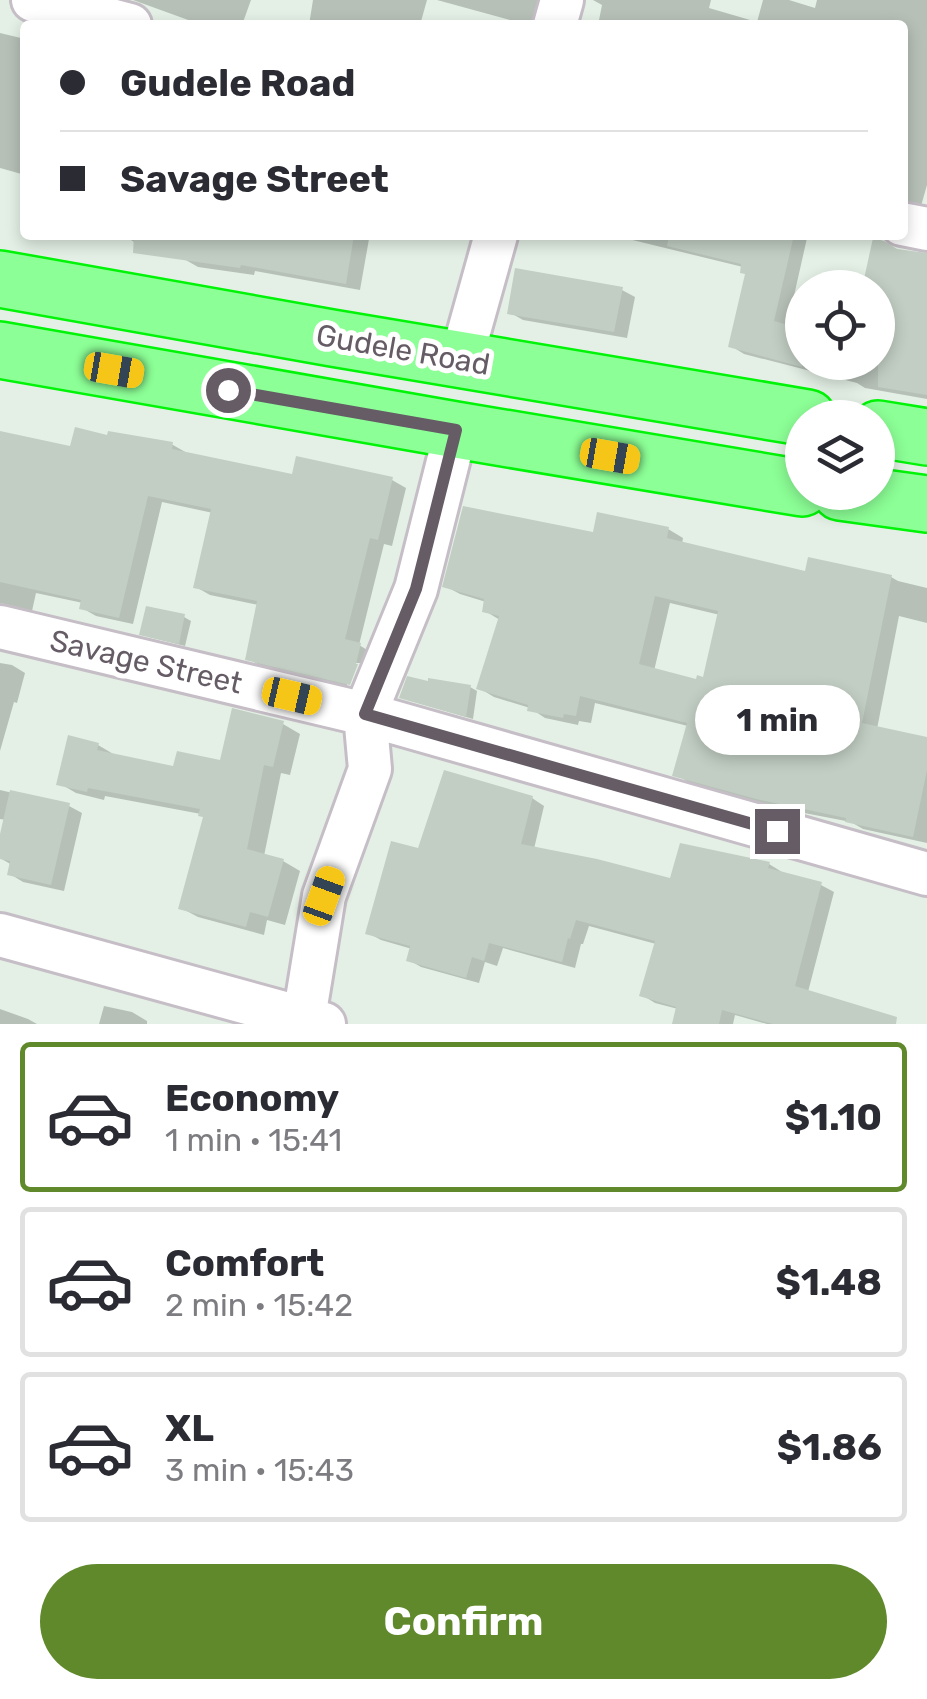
<!DOCTYPE html>
<html lang="en">
<head>
<meta charset="utf-8">
<style>
	:root { --surface:#fff; --page:#f7f7f7; --text:#2b2b33; --muted:#7c7c81; --line:#e1e1e2; --accent:#5f892a }
	body { margin:0; font-family:Rubik,sans-serif; background:var(--page); color:var(--text); height:100vh; display:flex; flex-direction:column; font-size:38px; white-space:nowrap }
	* { box-sizing:border-box; margin:0 }
	p { font-size:32px; color:var(--muted) }
	.icon { flex:none; width:55px; height:55px; fill:none; stroke:currentColor; stroke-width:2; stroke-linecap:round; stroke-linejoin:round }
	.map { position:relative; height:1024px; overflow:hidden }
	.side { display:flex; flex-direction:column; background:var(--surface); flex:1 }
	.side>* { flex:none }
	.guide { position:absolute; left:20px; top:20px; width:888px; height:220px; border-radius:10px; box-shadow:0 5px 15px #0003; display:grid; align-content:center; height:220px; padding:0 40px; background:var(--surface) }
	.controls { position:absolute; left:785px; top:270px; display:grid; gap:20px }
	.controls a { display:grid; place-items:center; width:110px; height:110px; border-radius:50%; background:var(--surface); box-shadow:0 5px 15px #0003; font-size:50px }
	.end { position:absolute; width:45px; height:45px; margin:-22px; border:12px solid #655c66; background:#fff; box-shadow:0 0 0 5px #fff }
	.from { border-radius:50% }
	.bubble { position:absolute; height:70px; border-radius:35px; background:var(--surface); box-shadow:0 5px 15px #0003; font-size:32px; font-weight:700; line-height:70px; text-align:center }
	.car { position:absolute; width:30px; height:60px; margin:-30px -15px; border-radius:12px; box-shadow:0 0 8px 2px #0007; background:linear-gradient(#f5c518 24%,#345 0 40%,#f5c518 0 76%,#345 0 86%,#f5c518 0) }
	.guide b { display:flex; align-items:center; gap:35px; height:95px; font-size:38px }
	.guide b+b { border-top:2px solid var(--line) }
	.guide i { width:25px; height:25px; background:var(--text) }
	ul { padding:18px 0 0; list-style:none }
	li { display:flex; align-items:center; gap:30px; height:150px; margin:0 20px 15px; padding:0 20px; border:5px solid var(--line); border-radius:10px }
	li div { flex:1 }
	li b { display:block; font-size:38px }
	li em { font-style:normal; font-weight:700 }
	li.on { border-color:var(--accent) }
	li>.icon { width:90px; height:90px; stroke-width:1.5 }
	.primary-button { display:flex; gap:20px; margin-top:auto; padding:20px 40px }
	.primary-button a { flex:1; height:115px; border-radius:60px; background:var(--accent); color:#fff; font-size:40px; font-weight:700; line-height:115px; text-align:center }
	.map>svg:first-child { display:block }
</style>
</head>
<body>
<div class="map">
<svg width="927" height="1024" viewBox="0 0 927 1024">
	<rect width="100%" height="100%" fill="#e4f0e5"/>
	<!-- shadow -->
	<path fill="#0003" fill-rule="evenodd" d="M 133,0 L 251,0 L 242,25 L 202,25 Z
		M 313,0 L 427,0 L 420,25 L 309,25 Z
		M 437,0 L 544,0 L 540,25 L 528,25 Z
		M 593,0 L 711,0 L 709,8 L 757,22 L 763,0 L 789,0 L 815,8 L 817,0 L 927,0 L 927,185 L 921,206 L 902,206 L 902,25 L 598,25 L 602,5 Z
		M 0,33 L 25,39 L 23,128 L 25,129 L 25,175 L 0,168 Z
		M 132,235 L 363,235 L 369,239 L 360,290 L 255,271 L 254,275 L 198,267 L 184,259 L 145,248 L 131,240 Z
		M 612,235 L 801,235 L 807,238 L 787,327 L 802,332 L 802,362 L 878,362 L 878,288 L 896,251 L 927,255 L 927,399 L 865,388 L 857,383 L 744,354 L 731,346 L 748,275 L 743,267 Z
		M 622,290 L 635,297 L 627,338 L 523,320 L 509,312 Z
		M 0,434 L 72,449 L 109,438 L 173,445 L 187,453 L 294,477 L 392,480 L 406,488 L 392,546 L 384,544 L 359,645 L 374,654 L 364,691 L 351,688 L 362,663 L 356,663 L 346,687 L 261,666 L 247,658 L 259,605 L 210,595 L 196,587 L 213,513 L 162,502 L 133,624 L 96,616 L 82,608 L 83,603 L 36,593 L 32,611 L 0,603 Z
		M 668,529 L 683,538 L 682,544 L 807,574 L 891,577 L 898,581 L 927,588 L 927,623 L 899,616 L 877,729 L 927,740 L 927,843 L 863,829 L 851,822 L 773,807 L 690,783 L 675,774 L 688,726 L 595,703 L 591,723 L 579,721 L 578,725 L 545,718 L 530,708 L 494,697 L 479,688 L 500,620 L 485,611 L 486,602 L 460,594 L 445,586 L 595,535 ZM 670,603 L 720,615 L 705,681 L 698,682 L 654,671 Z
		M 184,617 L 191,621 L 185,646 L 149,637 Z
		M 0,663 L 12,665 L 25,673 L 17,703 L 14,702 L 0,751 Z
		M 470,687 L 477,691 L 473,719 L 408,700 Z
		M 283,724 L 300,734 L 290,775 L 281,773 L 264,856 L 283,861 L 300,871 L 285,925 L 267,920 L 264,935 L 198,917 L 181,908 L 205,817 L 201,814 L 105,796 L 104,800 L 76,793 L 59,783 L 98,745 L 115,755 L 175,769 L 222,762 Z
		M 0,790 L 69,806 L 82,813 L 64,891 L 23,882 L 10,874 L 12,865 L 0,858 L 0,845 L 6,820 L 0,819 Z
		M 532,798 L 544,806 L 534,849 L 672,881 L 769,864 L 782,872 L 821,885 L 834,892 L 808,992 L 887,1024 L 767,1024 L 735,1015 L 733,1024 L 675,1024 L 678,1009 L 655,1003 L 642,995 L 656,944 L 589,926 L 583,944 L 581,944 L 575,968 L 503,948 L 497,966 L 485,962 L 479,983 L 421,967 L 409,960 L 412,949 L 381,940 L 368,933 L 420,851 Z
		M 104,1006 L 132,1012 L 147,1021 L 147,1024 L 99,1024 Z
		M 0,1009 L 28,1019 L 37,1024 L 0,1024 Z"/>
	<!-- building -->
	<path fill="#c2cec3" fill-rule="evenodd" d="M 134,235 L 354,235 L 346,284 L 241,265 L 240,268 L 133,253 Z
		M 669,235 L 794,235 L 774,321 L 802,329 L 802,367 L 728,347 L 745,274 L 740,273 L 741,264 L 667,246 Z
		M 873,238 L 884,241 L 897,249 L 927,253 L 927,395 L 878,387 L 878,288 L 862,288 Z
		M 515,268 L 623,287 L 614,332 L 507,314 Z
		M 75,427 L 107,435 L 108,431 L 173,442 L 172,449 L 292,474 L 296,456 L 393,477 L 378,540 L 370,538 L 345,639 L 361,643 L 356,664 L 358,664 L 350,685 L 245,660 L 257,601 L 193,588 L 211,509 L 148,496 L 119,618 L 79,609 L 81,600 L 0,582 L 0,431 L 70,446 Z
		M 463,506 L 593,532 L 597,512 L 669,527 L 667,538 L 805,571 L 808,557 L 892,575 L 862,723 L 927,737 L 927,770 L 913,837 L 845,822 L 846,818 L 756,799 L 672,776 L 687,723 L 580,696 L 576,716 L 564,714 L 563,718 L 527,711 L 528,705 L 476,689 L 499,616 L 482,612 L 484,599 L 442,587 ZM 655,596 L 718,611 L 703,677 L 697,675 L 696,679 L 639,664 Z
		M 146,606 L 185,614 L 179,644 L 139,635 Z
		M 407,676 L 428,681 L 428,678 L 471,685 L 466,717 L 399,698 Z
		M 232,708 L 284,721 L 273,767 L 264,765 L 247,849 L 284,859 L 268,917 L 250,912 L 246,927 L 178,909 L 203,817 L 198,816 L 200,809 L 88,788 L 87,792 L 56,785 L 68,735 L 99,743 L 97,750 L 173,766 L 177,751 L 220,760 Z
		M 444,770 L 533,796 L 521,844 L 597,859 L 670,878 L 680,843 L 770,862 L 768,868 L 822,882 L 795,986 L 897,1017 L 896,1024 L 773,1024 L 722,1010 L 719,1024 L 672,1024 L 676,1007 L 639,996 L 655,941 L 576,920 L 570,939 L 568,938 L 562,962 L 489,943 L 484,961 L 472,957 L 466,978 L 406,961 L 410,946 L 365,934 L 391,841 L 418,848 Z
		M 10,790 L 70,803 L 51,885 L 7,875 L 10,861 L 0,859 L 0,834 Z"/>
	<g fill="none" stroke-linecap="round" stroke-linejoin="round">
		<!-- minor casing -->
		<g stroke="#c6bec6" stroke-width="48">
			<path id="minor" d="M 33,0 L 130,25
				M 555,25 L 562,0
				M 902,224 L 927,229
				M 461,360 L 496,235
				M 0,627 L 365,714 L 927,874
				M 0,935 L 324,1024
				M 303,1024 L 324,896 L 370,769 L 365,714 L 416,589 L 456,430"/>
		</g>
		<!-- highway casing -->
		<g stroke="#00f407" stroke-width="60">
			<path id="highway" d="M 0,279 L 332,338 L 808,418
				M 0,350 L 456,430 L 802,488
				M 878,429 L 927,437
				M 840,492 L 927,504"/>
		</g>
		<!-- minor -->
		<use href="#minor" stroke="#fff" stroke-width="42"/>
		<!-- highway -->
		<use href="#highway" stroke="#8cff96" stroke-width="55"/>
	</g>
	<g fill="none" stroke-linecap="round" stroke-linejoin="round">
		<!-- route -->
		<path stroke="#655c66" stroke-width="12" d="M 228,390 L 456,430 L 416,589 L 365,714 L 777,831"/>
	</g>
	<g text-anchor="middle" stroke-width="10" stroke-linejoin="round" paint-order="stroke">
		<!-- street labels -->
		<g font-size="30" fill="#655c66" stroke="#fff">
			<text transform="translate(403 350) rotate(10)" y="10">Gudele Road</text>
			<text transform="translate(146 662) rotate(13)" y="10">Savage Street</text>
		</g>
	</g>
</svg>
<div class="controls">
<a><svg class="icon" aria-label="locate" viewBox="0 0 24 24"><circle cx="12" cy="12" r="6"/><path d="M12 2v4M12 18v4M2 12h4M18 12h4"/></svg></a>
<a><svg class="icon" aria-label="layers" viewBox="0 0 24 24"><path d="M12 4l9 5-9 5-9-5zM3 14l9 5 9-5"/></svg></a>
</div>
<i class="end from" style="left:228px;top:390px"></i>
<i class="end" style="left:777px;top:831px"></i>
<div class="bubble" style="left:695px;top:685px;width:165px">1 min</div>
<i class="car" style="left:114px;top:370px;rotate:100deg"></i>
<i class="car" style="left:610px;top:456px;rotate:100deg"></i>
<i class="car" style="left:292px;top:696px;rotate:103deg"></i>
<i class="car" style="left:324px;top:896px;rotate:20deg"></i>
<div class="guide">
<b><i class="from"></i>Gudele Road</b>
<b><i></i>Savage Street</b>
</div>
</div>
<section class="side">
<ul>
<li class="on"><svg class="icon" aria-label="car" viewBox="0 0 24 24"><path d="M5 17H2v-5l4-1 3-4h7l3 4 3 1v5h-3M9 17h6M6 11h13"/><circle cx="7" cy="17" r="2"/><circle cx="17" cy="17" r="2"/></svg><div><b>Economy</b><p>1 min · 15:41</p></div><em>$1.10</em></li>
<li><svg class="icon" aria-label="car" viewBox="0 0 24 24"><path d="M5 17H2v-5l4-1 3-4h7l3 4 3 1v5h-3M9 17h6M6 11h13"/><circle cx="7" cy="17" r="2"/><circle cx="17" cy="17" r="2"/></svg><div><b>Comfort</b><p>2 min · 15:42</p></div><em>$1.48</em></li>
<li><svg class="icon" aria-label="car" viewBox="0 0 24 24"><path d="M5 17H2v-5l4-1 3-4h7l3 4 3 1v5h-3M9 17h6M6 11h13"/><circle cx="7" cy="17" r="2"/><circle cx="17" cy="17" r="2"/></svg><div><b>XL</b><p>3 min · 15:43</p></div><em>$1.86</em></li>
</ul>
<div class="primary-button"><a>Confirm</a></div>
</section>
</body>
</html>
